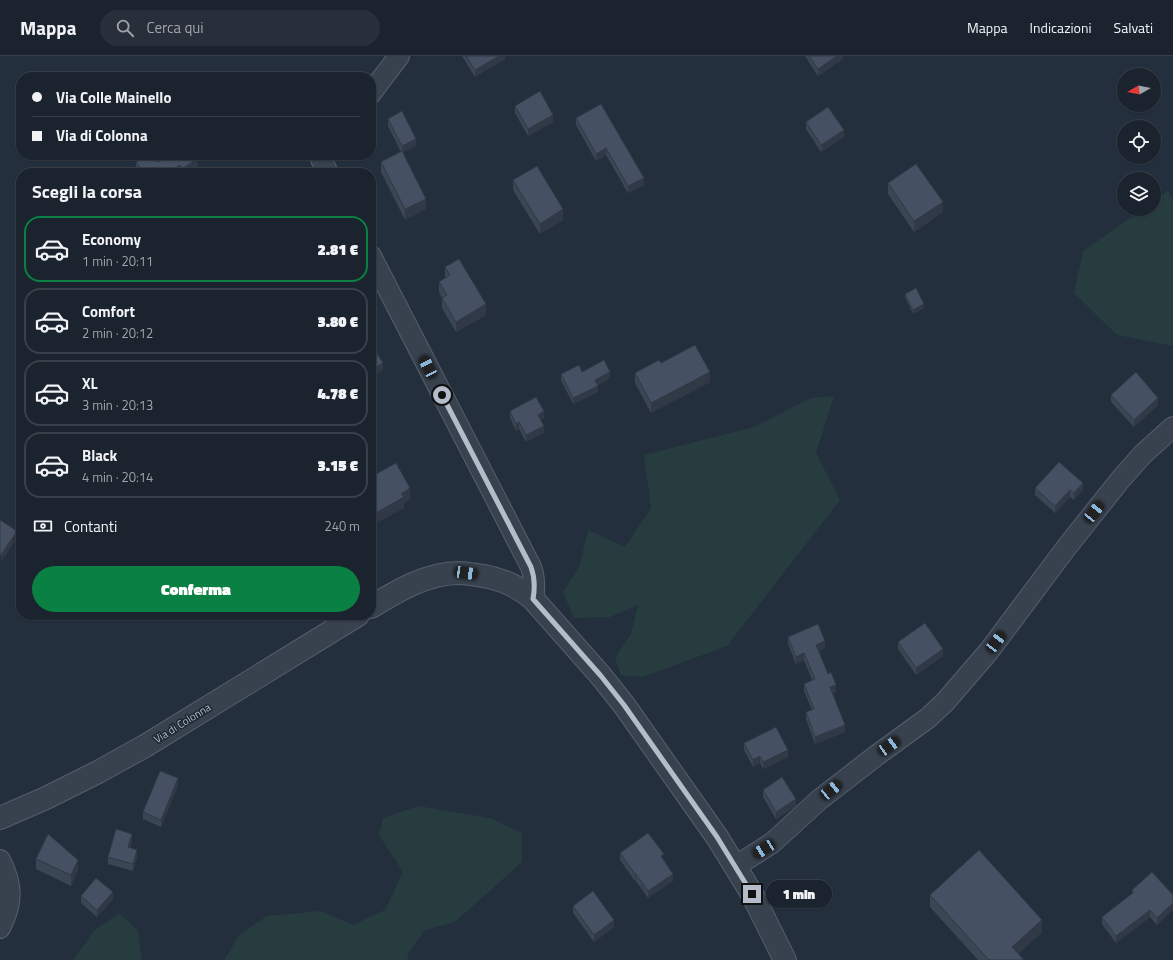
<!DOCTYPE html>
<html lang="it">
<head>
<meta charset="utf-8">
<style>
	:root { --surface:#1b232e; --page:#282f3a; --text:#f1f3f6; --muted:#a0a4aa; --line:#39404a; --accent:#0b8043 }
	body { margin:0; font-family:"Titillium Web",sans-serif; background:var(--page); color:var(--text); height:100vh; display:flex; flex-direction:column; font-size:15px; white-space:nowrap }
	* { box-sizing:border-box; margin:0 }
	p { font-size:13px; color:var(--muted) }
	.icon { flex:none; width:22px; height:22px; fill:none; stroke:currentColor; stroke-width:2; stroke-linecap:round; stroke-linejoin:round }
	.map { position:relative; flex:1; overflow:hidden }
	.side { position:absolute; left:16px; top:112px; width:360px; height:452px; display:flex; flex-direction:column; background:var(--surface); border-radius:16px; box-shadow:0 1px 3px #0004,0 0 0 1px var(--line) }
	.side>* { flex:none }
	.top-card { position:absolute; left:16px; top:16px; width:360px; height:88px; border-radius:16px; box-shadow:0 1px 3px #0004,0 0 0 1px var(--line); display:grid; align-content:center; height:88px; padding:0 16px; background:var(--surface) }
	.needle { width:26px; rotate:261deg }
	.controls { position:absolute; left:1117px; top:12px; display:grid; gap:8px }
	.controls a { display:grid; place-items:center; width:44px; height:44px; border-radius:50%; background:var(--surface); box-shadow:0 1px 3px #0004,0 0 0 1px var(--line); font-size:20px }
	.end { position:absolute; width:18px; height:18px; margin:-9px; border:5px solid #b4bcc9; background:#111; box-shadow:0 0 0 2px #111 }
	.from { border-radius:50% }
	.bubble { position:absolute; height:28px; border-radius:14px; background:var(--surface); box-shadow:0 1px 3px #0004,0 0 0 1px var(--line); font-size:13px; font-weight:800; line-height:28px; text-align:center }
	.car { position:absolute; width:12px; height:24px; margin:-12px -6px; border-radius:5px; box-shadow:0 0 3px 1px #0007; background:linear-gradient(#222 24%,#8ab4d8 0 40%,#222 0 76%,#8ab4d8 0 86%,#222 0) }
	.top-card b { display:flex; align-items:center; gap:14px; height:38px; font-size:15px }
	.top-card b+b { border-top:1px solid var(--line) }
	.top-card i { width:10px; height:10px; background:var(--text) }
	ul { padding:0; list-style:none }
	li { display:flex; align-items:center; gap:12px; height:66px; margin:0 8px 6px; padding:0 8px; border:2px solid var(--line); border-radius:16px }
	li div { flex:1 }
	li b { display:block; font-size:15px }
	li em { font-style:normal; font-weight:800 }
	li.active { border-color:var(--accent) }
	li>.icon { width:36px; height:36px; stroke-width:1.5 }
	h2 { padding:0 16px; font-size:18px; line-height:48px }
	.pay { display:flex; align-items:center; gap:10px; height:44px; padding:0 16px; font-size:15px }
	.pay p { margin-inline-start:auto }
	.action { display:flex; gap:8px; margin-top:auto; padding:8px 16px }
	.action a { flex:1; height:46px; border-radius:24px; background:var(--accent); color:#fff; font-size:16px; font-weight:800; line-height:46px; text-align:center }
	header { display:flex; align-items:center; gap:24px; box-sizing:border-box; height:56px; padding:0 20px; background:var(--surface); border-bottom:1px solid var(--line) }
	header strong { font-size:19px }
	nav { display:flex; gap:22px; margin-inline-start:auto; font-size:14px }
	.search { width:280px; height:36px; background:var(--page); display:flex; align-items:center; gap:10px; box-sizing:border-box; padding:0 14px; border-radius:22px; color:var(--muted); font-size:15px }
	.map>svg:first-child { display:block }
</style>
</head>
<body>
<header>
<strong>Mappa</strong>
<div class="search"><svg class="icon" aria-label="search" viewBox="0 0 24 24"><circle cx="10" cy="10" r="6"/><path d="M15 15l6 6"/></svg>Cerca qui</div>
<nav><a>Mappa</a><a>Indicazioni</a><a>Salvati</a></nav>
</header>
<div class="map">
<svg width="1173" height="904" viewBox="0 0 1173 904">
	<rect width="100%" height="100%" fill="#242f3e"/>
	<!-- green -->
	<path fill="#263c3f" d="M 1168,135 L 1173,144 L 1173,290 L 1117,279 L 1074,237 L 1083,195 L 1143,153 L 1154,153 L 1154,145 Z
		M 834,340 L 816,397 L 840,444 L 727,590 L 643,621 L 621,619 L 615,602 L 631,578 L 638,549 L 610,561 L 574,562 L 563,536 L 579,511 L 588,474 L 625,491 L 651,452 L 644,399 L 754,371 L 811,342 Z
		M 419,750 L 490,762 L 522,777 L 522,806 L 455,866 L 425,874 L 409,896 L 407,904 L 224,904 L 240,878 L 267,860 L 321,855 L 353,869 L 385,854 L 403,816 L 379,779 L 383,762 Z
		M 119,857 L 138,875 L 142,904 L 73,904 L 94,875 Z"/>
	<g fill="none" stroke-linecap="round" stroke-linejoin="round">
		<!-- minor casing -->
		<g stroke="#565f6c" stroke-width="22">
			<path id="minor" d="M 371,37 L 399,0
				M 324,99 L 321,103 L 328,117
				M 371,200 L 531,511 C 535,522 535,532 533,543
				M 0,804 C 13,829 13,847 0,872
				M 736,810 L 772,787 L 819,744 L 877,699 L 928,662 L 945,646 L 989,595 L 1066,492 L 1120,424 L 1143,398 L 1173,371"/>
		</g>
		<!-- tertiary casing -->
		<g stroke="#565f6c" stroke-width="24">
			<path id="tertiary" d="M 371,551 C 397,535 427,517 459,517 C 467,517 476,519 484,520 C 504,524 517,530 533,543 L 601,620 L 624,649 L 717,781 L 752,838 L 785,904
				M 0,762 L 46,742 L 98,716 L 145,690 L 358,559"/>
		</g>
		<!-- minor -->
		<use href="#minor" stroke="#38414e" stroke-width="20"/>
		<!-- tertiary -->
		<use href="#tertiary" stroke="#38414e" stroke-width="22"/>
	</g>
	<!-- wall -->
	<path fill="#3b4654" d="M 462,0 L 505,0 L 505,3 L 475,21 Z
		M 805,0 L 843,0 L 843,3 L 818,20 Z
		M 515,50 L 553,66 L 528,80 L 515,57 Z
		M 576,62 L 644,129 L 628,137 L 606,99 L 596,105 L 576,69 Z
		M 388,63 L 416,90 L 403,96 L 426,153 L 405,164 L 381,116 L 381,106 L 401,96 L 388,70 Z
		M 806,66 L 844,81 L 821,96 L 806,73 Z
		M 136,106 L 158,106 L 198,109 L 186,117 L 180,117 L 180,116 L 178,117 L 139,117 L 136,113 Z
		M 513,124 L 563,164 L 540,178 L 513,134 Z
		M 888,127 L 943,156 L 914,176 L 888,138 Z
		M 445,211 L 486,259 L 456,276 L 442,252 L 442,242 L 439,236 L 439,226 L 445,222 Z
		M 905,238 L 924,252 L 913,258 L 905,241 Z
		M 661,307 L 710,326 L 651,357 L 635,327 L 635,317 Z
		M 582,316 L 610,322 L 598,329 L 598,336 L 573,348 L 561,324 L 561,318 Z
		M 1111,339 L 1158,349 L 1134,371 L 1111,346 Z
		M 510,355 L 544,362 L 541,364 L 544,377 L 526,386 L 519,373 L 516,375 L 510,362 Z
		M 371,421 L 410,443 L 404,447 L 404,452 L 374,468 L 371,462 Z
		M 1035,432 L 1083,434 L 1074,444 L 1070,441 L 1055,457 L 1035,439 Z
		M 788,581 L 825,592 L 819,595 L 828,618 L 836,636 L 833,637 L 845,676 L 815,688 L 806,663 L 806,656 L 812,654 L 804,635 L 804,628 L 812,624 L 804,604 L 796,608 L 788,588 Z
		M 898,586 L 943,600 L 916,619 L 898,593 Z
		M 744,687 L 788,701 L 763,713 L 760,707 L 753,711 L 744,694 Z
		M 178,729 L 161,771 L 143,763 L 143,756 Z
		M 763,734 L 796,750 L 776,763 L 763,741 Z
		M 132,785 L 130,792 L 137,801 L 133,815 L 108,808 L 108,801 Z
		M 620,797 L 664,804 L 673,825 L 648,842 L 636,825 L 635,825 L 620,804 Z
		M 36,803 L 78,814 L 71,830 L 36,813 Z
		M 1132,834 L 1173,839 L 1157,869 L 1150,861 L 1116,887 L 1102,868 L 1102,861 L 1132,838 Z
		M 930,839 L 1042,876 L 1018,898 L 1024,904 L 978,904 L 930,851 Z
		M 81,840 L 113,843 L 97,861 L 81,847 Z
		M 573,850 L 614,871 L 594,886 L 573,857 Z"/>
	<!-- shaded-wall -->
	<path fill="#303945" d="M 499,0 L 505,0 L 505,3 L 475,21 L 475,14 Z
		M 837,0 L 843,0 L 843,3 L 818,20 L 818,13 Z
		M 553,59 L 553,66 L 528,80 L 528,73 Z
		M 844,74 L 844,81 L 821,96 L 821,89 Z
		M 416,83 L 416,90 L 402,97 L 402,90 Z
		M 606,92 L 606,99 L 596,105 L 596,98 Z
		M 198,102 L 198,109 L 186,117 L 182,117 L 182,113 Z
		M 180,109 L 180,116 L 178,117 L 166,117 Z
		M 644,122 L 644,129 L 628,137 L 628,130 Z
		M 426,143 L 426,153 L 405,164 L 405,153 Z
		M 943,146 L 943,156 L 914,176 L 914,165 Z
		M 563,153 L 563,164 L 540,178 L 540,168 Z
		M 486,248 L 486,259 L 456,276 L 456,266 Z
		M 924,248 L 924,252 L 913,258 L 913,254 Z
		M 383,307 L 383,314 L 371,321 L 371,314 Z
		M 610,316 L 610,322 L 595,330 L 595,324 Z
		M 710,316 L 710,326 L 651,357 L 651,347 Z
		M 598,330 L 598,336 L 573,348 L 573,342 Z
		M 1158,342 L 1158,349 L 1134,371 L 1134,364 Z
		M 544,355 L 544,362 L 538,366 L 538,359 Z
		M 519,366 L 519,373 L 516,375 L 516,368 Z
		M 544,370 L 544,377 L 526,386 L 526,379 Z
		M 1083,427 L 1083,434 L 1074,444 L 1074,437 Z
		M 410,432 L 410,443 L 404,447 L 404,452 L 374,468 L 374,458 L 401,438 Z
		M 1070,434 L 1070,441 L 1055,457 L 1055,450 Z
		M 17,475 L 17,482 L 1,506 L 1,499 Z
		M 825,585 L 825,592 L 816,596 L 816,589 Z
		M 943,593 L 943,600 L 916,619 L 916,612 Z
		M 804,597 L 804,604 L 796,608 L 796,601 Z
		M 836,629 L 836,636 L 830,638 L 830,631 Z
		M 845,669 L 845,676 L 815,688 L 815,681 Z
		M 788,694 L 788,701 L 763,713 L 763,706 Z
		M 760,700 L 760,707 L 753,711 L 753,704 Z
		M 178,722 L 178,729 L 161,771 L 161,764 Z
		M 796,743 L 796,750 L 776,763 L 776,756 Z
		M 132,778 L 132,785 L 128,798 L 128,791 Z
		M 137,794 L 137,801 L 133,815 L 133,808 Z
		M 78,804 L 78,814 L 71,830 L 71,819 Z
		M 635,818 L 636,818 L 636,825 L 635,825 Z
		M 673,818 L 673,825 L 648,842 L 648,835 Z
		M 113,836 L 113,843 L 97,861 L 97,854 Z
		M 1173,847 L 1173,854 L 1157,869 L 1157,862 Z
		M 1150,854 L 1150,861 L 1116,887 L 1116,880 Z
		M 614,864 L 614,871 L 594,886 L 594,879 Z
		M 1042,864 L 1042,876 L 1012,904 L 1012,891 Z"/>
	<!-- building -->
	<path fill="#455162" stroke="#303945" d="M 466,0 L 499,0 L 475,14 Z
		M 809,0 L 837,0 L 818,13 Z
		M 540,35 L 553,59 L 528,73 L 515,50 Z
		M 601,48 L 644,122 L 628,130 L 606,92 L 596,98 L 576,62 Z
		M 828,51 L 844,74 L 821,89 L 806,66 Z
		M 402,55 L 416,83 L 402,90 L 388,63 Z
		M 402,95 L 426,143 L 405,153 L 381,106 Z
		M 149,99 L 154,99 L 158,106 L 170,99 L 196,99 L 198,102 L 182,113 L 180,109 L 166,117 L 150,117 L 149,116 L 147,117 L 143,117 L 136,106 Z
		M 916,108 L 943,146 L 914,165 L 888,127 Z
		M 537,110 L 563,153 L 540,168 L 513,124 Z
		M 459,203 L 486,248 L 456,266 L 442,242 L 447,239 L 439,226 L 450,219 L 445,211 Z
		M 916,232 L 924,248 L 913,254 L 905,238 Z
		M 371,288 L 383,307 L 371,314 Z
		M 695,289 L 710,316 L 651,347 L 635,317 L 659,304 L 661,307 Z
		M 604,304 L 610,316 L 595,324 L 598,330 L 573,342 L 561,318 L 579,309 L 582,316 Z
		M 1136,316 L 1158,342 L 1134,364 L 1111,339 Z
		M 536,341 L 544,355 L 538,359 L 544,370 L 526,379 L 519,366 L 516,368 L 510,355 Z
		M 1059,406 L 1083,427 L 1074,437 L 1070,434 L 1055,450 L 1035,432 Z
		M 396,407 L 410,432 L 401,438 L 404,441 L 374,458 L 371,452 L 371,421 Z
		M 0,464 L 17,475 L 1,499 L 0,499 Z
		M 925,567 L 943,593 L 916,612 L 898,586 Z
		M 818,568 L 825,585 L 816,589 L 828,618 L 831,616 L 836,629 L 830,631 L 845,669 L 815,681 L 806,656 L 814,653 L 804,628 L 815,623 L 804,597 L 796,601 L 788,581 Z
		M 776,671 L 788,694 L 763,706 L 760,700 L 753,704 L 744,687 Z
		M 160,715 L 178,722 L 161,764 L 143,756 Z
		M 782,721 L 796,743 L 776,756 L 763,734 Z
		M 116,773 L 132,778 L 128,791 L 137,794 L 133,808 L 108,801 Z
		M 648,777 L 664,798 L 661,800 L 673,818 L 648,835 L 636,818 L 635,818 L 620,797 Z
		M 48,778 L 78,804 L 71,819 L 36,803 Z
		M 979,794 L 1042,864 L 1012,891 L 1024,904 L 989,904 L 930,839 Z
		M 1152,816 L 1173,839 L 1173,847 L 1157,862 L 1150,854 L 1116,880 L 1102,861 L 1134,836 L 1132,834 Z
		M 96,822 L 113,836 L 97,854 L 81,840 Z
		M 593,835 L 614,864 L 594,879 L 573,850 Z"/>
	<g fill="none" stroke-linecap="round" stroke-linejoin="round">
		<!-- route -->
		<path stroke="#b4bcc9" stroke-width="5" d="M 442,339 L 531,511 C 535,522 535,532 533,543 L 601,620 L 624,649 L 717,781 L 752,838"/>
	</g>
	<g text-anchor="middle" stroke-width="3" stroke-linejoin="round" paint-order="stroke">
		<!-- street labels -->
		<g font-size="11" fill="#b4bcc9" stroke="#1d2633">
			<text transform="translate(182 667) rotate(-32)" y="4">Via di Colonna</text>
		</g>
	</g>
</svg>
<div class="controls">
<a><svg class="needle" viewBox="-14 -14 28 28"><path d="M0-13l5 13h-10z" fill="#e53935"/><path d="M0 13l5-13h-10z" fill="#a0a4aa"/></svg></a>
<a><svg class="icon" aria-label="locate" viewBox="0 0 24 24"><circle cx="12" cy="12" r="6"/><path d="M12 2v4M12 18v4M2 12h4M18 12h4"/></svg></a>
<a><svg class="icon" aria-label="layers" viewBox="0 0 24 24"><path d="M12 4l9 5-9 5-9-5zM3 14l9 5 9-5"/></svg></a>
</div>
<i class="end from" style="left:442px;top:339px"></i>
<i class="end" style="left:752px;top:838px"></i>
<div class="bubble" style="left:766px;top:824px;width:66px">1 min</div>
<i class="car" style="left:428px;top:311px;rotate:333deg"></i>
<i class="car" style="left:1094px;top:456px;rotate:39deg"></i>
<i class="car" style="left:466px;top:517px;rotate:98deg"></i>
<i class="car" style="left:996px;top:586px;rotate:37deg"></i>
<i class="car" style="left:889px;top:690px;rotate:55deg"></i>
<i class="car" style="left:831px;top:734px;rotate:51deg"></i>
<i class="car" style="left:764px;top:793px;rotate:238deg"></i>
<div class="top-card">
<b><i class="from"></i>Via Colle Mainello</b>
<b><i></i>Via di Colonna</b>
</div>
<section class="side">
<h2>Scegli la corsa</h2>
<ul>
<li class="active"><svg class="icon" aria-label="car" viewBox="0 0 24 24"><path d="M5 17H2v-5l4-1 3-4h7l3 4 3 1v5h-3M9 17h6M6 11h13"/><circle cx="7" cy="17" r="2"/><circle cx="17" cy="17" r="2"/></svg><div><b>Economy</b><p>1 min · 20:11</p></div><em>2.81 €</em></li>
<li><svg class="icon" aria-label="car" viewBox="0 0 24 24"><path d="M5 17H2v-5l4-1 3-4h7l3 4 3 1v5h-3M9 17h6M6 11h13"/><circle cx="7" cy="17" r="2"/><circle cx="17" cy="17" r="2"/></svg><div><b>Comfort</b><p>2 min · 20:12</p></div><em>3.80 €</em></li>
<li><svg class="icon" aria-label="car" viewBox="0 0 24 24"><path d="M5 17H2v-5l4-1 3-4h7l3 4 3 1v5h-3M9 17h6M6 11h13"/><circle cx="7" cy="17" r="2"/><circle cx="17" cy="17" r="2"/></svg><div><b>XL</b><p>3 min · 20:13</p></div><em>4.78 €</em></li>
<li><svg class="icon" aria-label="car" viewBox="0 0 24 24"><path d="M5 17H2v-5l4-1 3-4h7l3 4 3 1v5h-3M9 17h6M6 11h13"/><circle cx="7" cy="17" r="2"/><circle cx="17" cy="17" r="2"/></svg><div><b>Black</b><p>4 min · 20:14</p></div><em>3.15 €</em></li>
</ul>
<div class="pay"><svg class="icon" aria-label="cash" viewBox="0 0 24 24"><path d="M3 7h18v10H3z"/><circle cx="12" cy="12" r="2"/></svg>Contanti<p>240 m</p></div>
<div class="action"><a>Conferma</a></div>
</section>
</div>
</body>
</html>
